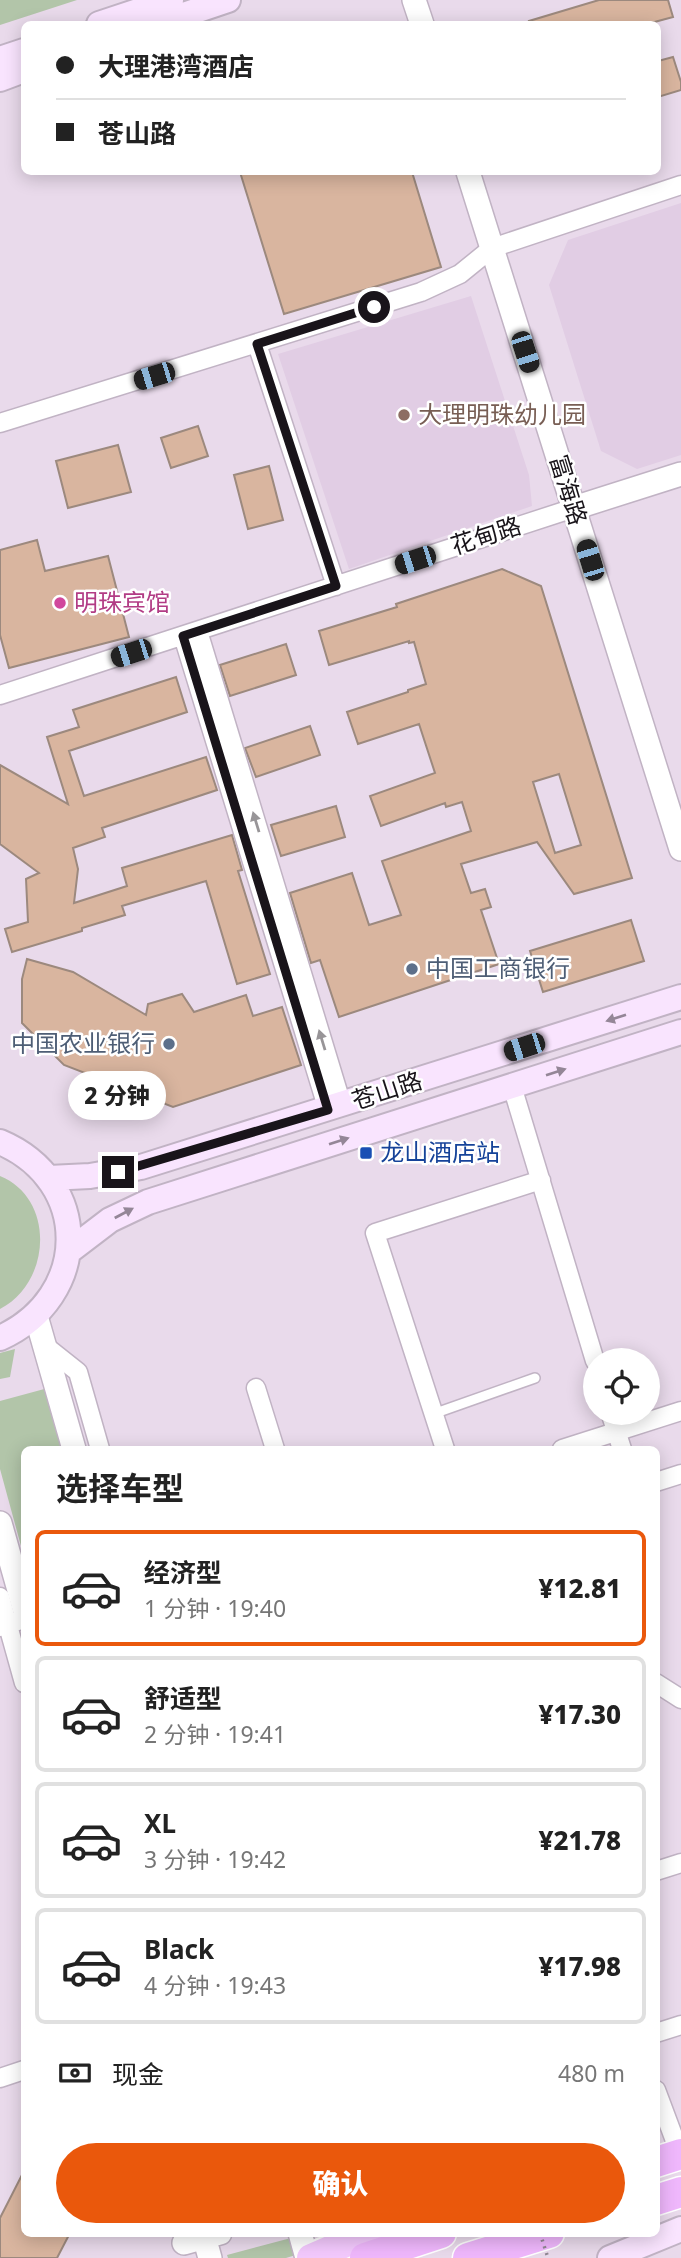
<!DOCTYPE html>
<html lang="zh">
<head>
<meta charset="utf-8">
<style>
	:root { --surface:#fff; --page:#f6f6f6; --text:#222; --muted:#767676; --line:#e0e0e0; --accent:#ea580c }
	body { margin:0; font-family:"Noto Sans","Noto Sans SC",sans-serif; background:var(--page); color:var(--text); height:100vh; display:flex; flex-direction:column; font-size:26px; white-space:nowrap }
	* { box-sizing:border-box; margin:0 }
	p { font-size:23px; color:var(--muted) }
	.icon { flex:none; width:38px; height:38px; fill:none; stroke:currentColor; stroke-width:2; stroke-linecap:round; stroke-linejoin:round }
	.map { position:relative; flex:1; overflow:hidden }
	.details { position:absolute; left:21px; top:1446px; width:639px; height:791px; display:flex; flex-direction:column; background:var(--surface); border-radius:10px; box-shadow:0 4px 18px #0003 }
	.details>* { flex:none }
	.hud { position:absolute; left:21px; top:21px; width:640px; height:154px; border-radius:10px; box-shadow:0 4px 18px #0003; display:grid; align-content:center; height:154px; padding:0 35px; background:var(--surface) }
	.fabs { position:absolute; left:583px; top:1348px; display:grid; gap:14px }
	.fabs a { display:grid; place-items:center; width:77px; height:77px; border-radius:50%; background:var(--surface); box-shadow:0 4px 18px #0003; font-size:35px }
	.end { position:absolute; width:32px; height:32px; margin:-16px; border:9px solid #19141a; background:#fff; box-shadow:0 0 0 4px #fff }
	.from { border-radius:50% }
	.bubble { position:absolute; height:49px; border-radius:24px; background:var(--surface); box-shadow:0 4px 18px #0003; font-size:23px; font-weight:800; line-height:49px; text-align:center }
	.car { position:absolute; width:21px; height:42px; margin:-21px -10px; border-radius:9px; box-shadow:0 0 5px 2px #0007; background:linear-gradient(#222 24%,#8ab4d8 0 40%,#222 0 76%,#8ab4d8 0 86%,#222 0) }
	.hud b { display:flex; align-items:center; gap:24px; height:66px; font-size:26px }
	.hud b+b { border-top:2px solid var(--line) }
	.hud i { width:18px; height:18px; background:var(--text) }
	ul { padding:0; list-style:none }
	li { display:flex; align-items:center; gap:21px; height:116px; margin:0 14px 10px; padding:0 21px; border:4px solid var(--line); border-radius:10px }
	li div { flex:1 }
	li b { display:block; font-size:26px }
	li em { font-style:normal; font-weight:800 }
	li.active { border-color:var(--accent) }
	li>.icon { width:63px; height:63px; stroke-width:1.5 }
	h2 { padding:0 35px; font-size:32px; line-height:84px }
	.pay { display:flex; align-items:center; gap:18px; height:77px; padding:0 35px; font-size:26px }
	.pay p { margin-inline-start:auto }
	.action { display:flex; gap:14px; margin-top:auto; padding:14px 35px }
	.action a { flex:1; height:80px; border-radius:42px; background:var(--accent); color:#fff; font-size:28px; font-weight:800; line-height:80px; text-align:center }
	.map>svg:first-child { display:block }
</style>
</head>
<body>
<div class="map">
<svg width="681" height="2258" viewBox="0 0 681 2258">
	<rect width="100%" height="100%" fill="#e9daeb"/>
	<!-- built -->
	<path fill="#e1cde4" d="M 681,203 L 681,455 L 637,469 L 601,451 L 549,285 L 568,240 Z
		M 471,296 L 529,475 L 532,506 L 349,569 L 278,354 Z"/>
	<!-- green -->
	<path fill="#b2c5a9" d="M 0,0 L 77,0 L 0,25 Z
		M 0,1176 C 56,1199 51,1283 0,1309 Z
		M 15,1349 L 10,1377 L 0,1379 L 0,1353 Z
		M 48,1388 L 65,1449 L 24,1449 L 24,1557 L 0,1469 L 0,1401 Z
		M 291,2238 L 296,2255 L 286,2258 L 228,2258 L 227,2255 Z"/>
	<!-- building -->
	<path fill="#d9b59f" stroke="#9c897e" stroke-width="2" fill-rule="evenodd" d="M 599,0 L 668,0 L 673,17 L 647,24 L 530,24 L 529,21 Z
		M 673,57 L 681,82 L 681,90 L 658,97 L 658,61 Z
		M 240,172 L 412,172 L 441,267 L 284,314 Z
		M 198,426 L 208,456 L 171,468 L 161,438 Z
		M 118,445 L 131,492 L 68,508 L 56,461 Z
		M 269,466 L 283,520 L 248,529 L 234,475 Z
		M 37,540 L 45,571 L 108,556 L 129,637 L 9,668 L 0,635 L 0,550 Z
		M 502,569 L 541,586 L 632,878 L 574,894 L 537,842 L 461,864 L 471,893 L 485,889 L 491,907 L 481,910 L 499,964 L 339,1017 L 320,960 L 311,963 L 290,893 L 352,873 L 369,925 L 401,915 L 382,861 L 471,831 L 462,802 L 446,807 L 445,803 L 381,826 L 370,796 L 435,773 L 419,724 L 358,744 L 347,712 L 408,692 L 408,690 L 426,684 L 414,642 L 409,643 L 409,641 L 329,665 L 319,631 L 397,607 L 396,604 ZM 559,774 L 581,845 L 555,853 L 533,782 Z
		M 286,644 L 296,675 L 230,696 L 220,665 Z
		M 176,677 L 187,712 L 69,751 L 84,796 L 206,757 L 217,790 L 102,828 L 105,837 L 73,848 L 78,869 L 74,903 L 127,886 L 122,868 L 232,835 L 242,870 L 238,871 L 270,974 L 237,984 L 206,881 L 122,906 L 125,915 L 82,928 L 82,931 L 12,952 L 5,929 L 28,922 L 26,879 L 39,873 L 0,844 L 0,765 L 68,804 L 47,737 L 79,727 L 73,710 Z
		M 310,726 L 320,755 L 256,777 L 245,748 Z
		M 336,806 L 345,837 L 281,856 L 271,825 Z
		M 631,920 L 644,961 L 543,992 L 530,951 Z
		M 27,959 L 73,972 L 146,1015 L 148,1004 L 182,994 L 194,1012 L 246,995 L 253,1016 L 282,1007 L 301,1065 L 173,1107 L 64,1065 L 22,1023 L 22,979 Z
		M 24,2171 L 24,2233 L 70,2233 L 57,2258 L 0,2258 L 0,2218 Z"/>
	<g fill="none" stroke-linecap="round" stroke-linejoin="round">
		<!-- service casing -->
		<g stroke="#c1b3c4" stroke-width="12">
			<path id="service" d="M 433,1414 L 535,1378"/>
		</g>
		<!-- minor casing -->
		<g stroke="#c1b3c4" stroke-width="21">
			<path id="minor" d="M 257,344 L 336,586
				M 0,423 L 421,292 L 460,274 L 492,248 L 681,185
				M 198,631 L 342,1105
				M 183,636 L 328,1110
				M 0,695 L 574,508
				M 512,1086 L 595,1361
				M 44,1345 L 78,1372 L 100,1449
				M 256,1388 L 275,1449
				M 610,1412 L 622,1449
				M 445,1449 L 375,1233 L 541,1180
				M 562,1449 L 681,1411
				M 656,1482 L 681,1474
				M 0,1597 L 24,1683
				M 0,1627 L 24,1619
				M 656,1683 L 681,1699
				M 656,1871 L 681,1863
				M 656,2033 L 681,2025
				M 0,2078 L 24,2070
				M 656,2090 L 680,2154"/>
		</g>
		<!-- tertiary casing -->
		<g stroke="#c1b3c4" stroke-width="26">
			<path id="tertiary" d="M 414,0 L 422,24
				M 468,172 L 681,849
				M 574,508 L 681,474
				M 36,1316 L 74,1449
				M 0,1523 L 24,1608
				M 203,2233 L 210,2258
				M 300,2233 L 307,2258
				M 184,2243 L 220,2233"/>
		</g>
		<!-- secondary casing -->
		<g stroke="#c1b3c4" stroke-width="28">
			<path id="secondary" d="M 99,24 L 171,0
				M 157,24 L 228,0
				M 0,59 L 24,51
				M 0,79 L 24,70
				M 0,1142 C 92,1181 91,1297 0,1338
				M 49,1178 L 90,1176 L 141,1167 L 681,997
				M 68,1252 L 110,1220 L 148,1202 L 681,1032
				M 610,2258 L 681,2229"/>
		</g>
		<!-- primary casing -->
		<g stroke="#fff" stroke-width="32">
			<path id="primary" d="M 311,2258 L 369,2233"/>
		</g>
		<!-- trunk casing -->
		<g stroke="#fff" stroke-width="33">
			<path id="trunk" d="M 656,2162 L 681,2154
				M 656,2200 L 681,2192
				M 365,2258 L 441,2233
				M 468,2258 L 549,2233"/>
		</g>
		<!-- service -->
		<use href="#service" stroke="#fff" stroke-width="9"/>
		<!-- minor -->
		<use href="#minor" stroke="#fff" stroke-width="18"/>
		<!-- tertiary -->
		<use href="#tertiary" stroke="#fff" stroke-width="23"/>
		<!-- secondary -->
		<use href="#secondary" stroke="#f9e4fe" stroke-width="24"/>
		<!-- primary -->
		<use href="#primary" stroke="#f3c9fd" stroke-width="28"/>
		<!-- trunk -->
		<use href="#trunk" stroke="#efb7fc" stroke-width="30"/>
		<!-- path-bridge -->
		<path stroke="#918793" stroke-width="3.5" stroke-dasharray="2 5" stroke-linecap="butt" d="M 540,2233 L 548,2258"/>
	</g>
	<!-- one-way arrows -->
	<defs><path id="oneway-solid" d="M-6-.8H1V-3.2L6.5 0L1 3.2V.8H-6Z" transform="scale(1.75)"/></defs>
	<g fill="#989598">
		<use href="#oneway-solid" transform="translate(256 822) rotate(-107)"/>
		<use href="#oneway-solid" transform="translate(322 1040) rotate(-107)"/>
	</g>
	<g fill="#948697">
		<use href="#oneway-solid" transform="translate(616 1018) rotate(162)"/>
		<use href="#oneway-solid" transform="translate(556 1072) rotate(-18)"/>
		<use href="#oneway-solid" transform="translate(339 1141) rotate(-18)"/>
		<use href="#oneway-solid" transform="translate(124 1213) rotate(-28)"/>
	</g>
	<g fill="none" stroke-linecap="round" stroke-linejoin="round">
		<!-- route -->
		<path stroke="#19141a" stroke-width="9" d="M 118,1172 L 328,1110 L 183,636 L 336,586 L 257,344 L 374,307"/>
	</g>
	<!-- markers -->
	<circle fill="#8d6e63" stroke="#fff" stroke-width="2.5" cx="404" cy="415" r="7"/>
	<circle fill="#d1479c" stroke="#fff" stroke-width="2.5" cx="60" cy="603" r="7"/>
	<g fill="#5c6f8a" stroke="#fff" stroke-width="2.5">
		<circle cx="412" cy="969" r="7"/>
		<circle cx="169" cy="1044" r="7"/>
	</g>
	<rect fill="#1a4fb4" stroke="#fff" stroke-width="2.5" x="359" y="1146" width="14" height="14" rx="3.5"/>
	<g text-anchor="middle" stroke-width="5" stroke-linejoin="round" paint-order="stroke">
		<!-- education labels -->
		<g font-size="24" fill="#785e54" stroke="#fff" text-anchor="start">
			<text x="418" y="423">大理明珠幼儿园</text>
		</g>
		<!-- street labels -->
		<g font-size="24" fill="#19141a" stroke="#fff">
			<text transform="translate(568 490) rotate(73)" y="8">富海路</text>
			<text transform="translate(486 536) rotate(-18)" y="8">花甸路</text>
			<text transform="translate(387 1091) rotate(-18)" y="8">苍山路</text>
		</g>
		<!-- hotel labels -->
		<g font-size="24" fill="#b23c85" stroke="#fff" text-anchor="start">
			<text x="74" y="611">明珠宾馆</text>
		</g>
		<!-- service labels -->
		<g font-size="24" fill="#4e5e75" stroke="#fff" text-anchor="start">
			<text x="426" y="977">中国工商银行</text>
			<text x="155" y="1052" text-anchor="end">中国农业银行</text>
		</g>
		<!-- transit labels -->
		<g font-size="24" fill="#164399" stroke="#fff" text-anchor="start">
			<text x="380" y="1161">龙山酒店站</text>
		</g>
	</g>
</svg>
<div class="fabs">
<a><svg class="icon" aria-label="locate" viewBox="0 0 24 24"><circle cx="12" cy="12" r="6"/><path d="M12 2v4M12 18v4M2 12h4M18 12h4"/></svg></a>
</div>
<i class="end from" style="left:374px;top:307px"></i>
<i class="end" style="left:118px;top:1172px"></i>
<div class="bubble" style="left:68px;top:1071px;width:98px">2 分钟</div>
<i class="car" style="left:525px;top:352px;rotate:162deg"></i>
<i class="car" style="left:154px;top:376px;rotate:253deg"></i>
<i class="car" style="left:415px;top:560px;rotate:252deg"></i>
<i class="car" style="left:590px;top:560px;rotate:343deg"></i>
<i class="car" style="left:131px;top:653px;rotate:252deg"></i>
<i class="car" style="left:524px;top:1047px;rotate:252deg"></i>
<div class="hud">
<b><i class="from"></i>大理港湾酒店</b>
<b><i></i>苍山路</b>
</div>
<section class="details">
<h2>选择车型</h2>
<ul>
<li class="active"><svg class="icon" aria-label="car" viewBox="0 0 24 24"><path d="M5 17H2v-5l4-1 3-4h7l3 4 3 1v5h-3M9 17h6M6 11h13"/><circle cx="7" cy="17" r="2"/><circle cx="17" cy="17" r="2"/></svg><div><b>经济型</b><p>1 分钟 · 19:40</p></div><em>¥12.81</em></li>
<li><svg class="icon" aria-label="car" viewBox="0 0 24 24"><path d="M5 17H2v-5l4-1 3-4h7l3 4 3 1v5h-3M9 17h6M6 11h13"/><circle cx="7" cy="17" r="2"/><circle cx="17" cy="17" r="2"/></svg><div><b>舒适型</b><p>2 分钟 · 19:41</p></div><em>¥17.30</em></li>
<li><svg class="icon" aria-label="car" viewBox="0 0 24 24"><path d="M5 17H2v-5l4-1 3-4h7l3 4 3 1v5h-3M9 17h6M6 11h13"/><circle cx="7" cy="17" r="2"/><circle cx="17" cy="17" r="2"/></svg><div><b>XL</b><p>3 分钟 · 19:42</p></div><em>¥21.78</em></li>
<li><svg class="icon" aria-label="car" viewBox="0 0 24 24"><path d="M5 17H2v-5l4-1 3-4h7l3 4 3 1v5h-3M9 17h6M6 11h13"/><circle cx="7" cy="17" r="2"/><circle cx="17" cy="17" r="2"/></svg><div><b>Black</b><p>4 分钟 · 19:43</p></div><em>¥17.98</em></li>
</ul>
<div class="pay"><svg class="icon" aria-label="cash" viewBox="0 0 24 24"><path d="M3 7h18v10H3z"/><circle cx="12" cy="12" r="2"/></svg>现金<p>480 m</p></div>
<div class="action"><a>确认</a></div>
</section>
</div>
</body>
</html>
